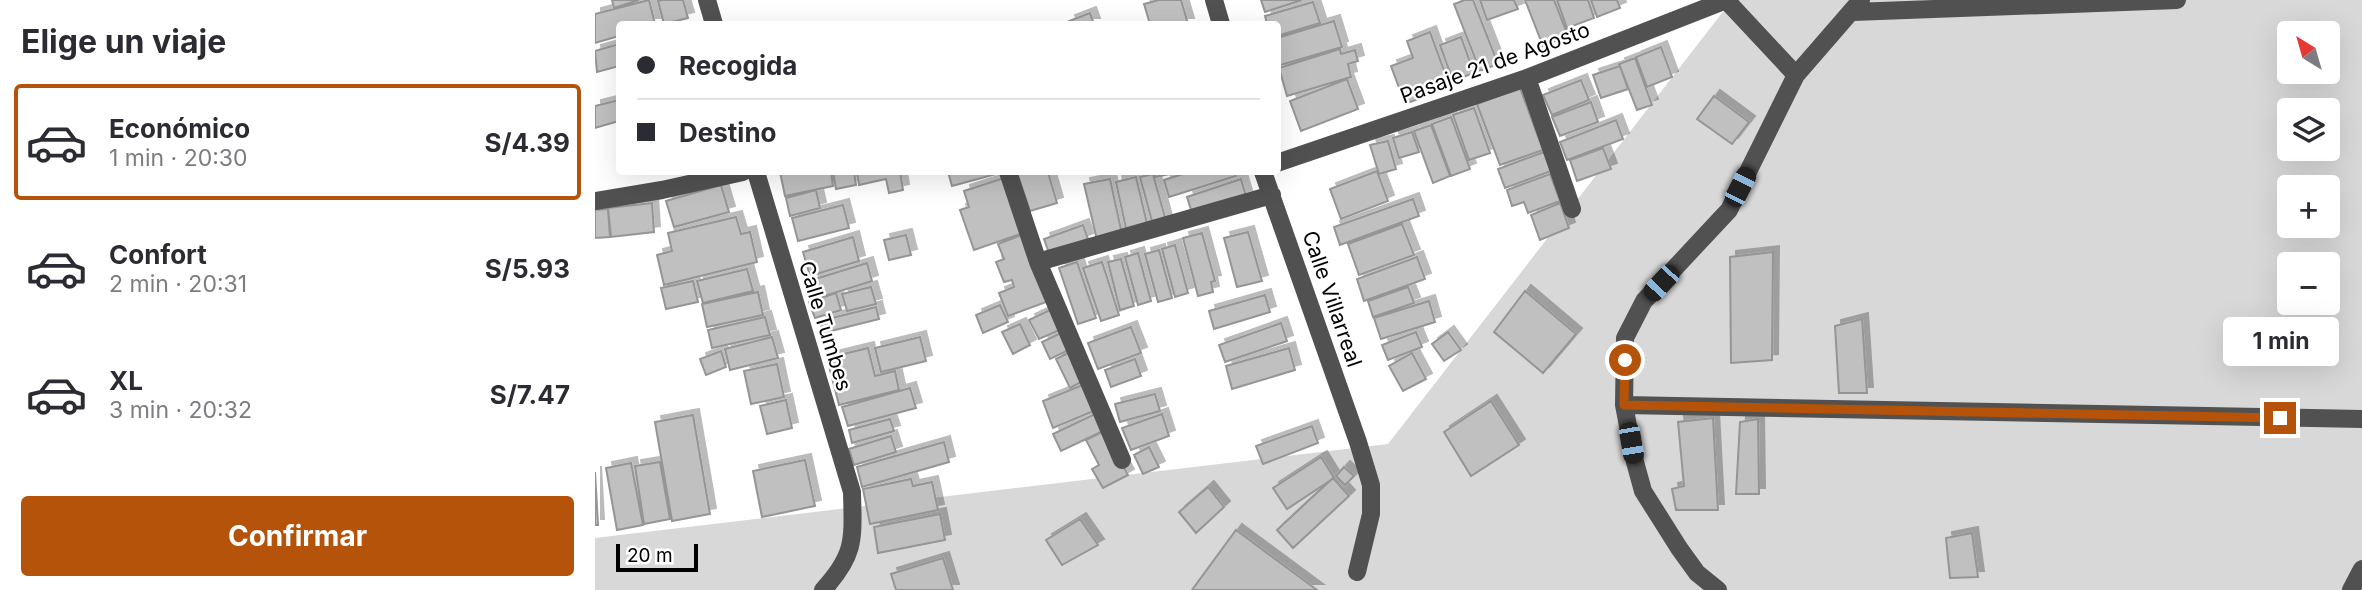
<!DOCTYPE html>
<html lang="es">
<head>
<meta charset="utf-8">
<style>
	:root { --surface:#fff; --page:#f2f2f3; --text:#2b2b33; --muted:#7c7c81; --line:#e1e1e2; --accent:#b45309 }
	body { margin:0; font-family:Inter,sans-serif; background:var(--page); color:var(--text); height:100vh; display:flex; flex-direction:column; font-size:26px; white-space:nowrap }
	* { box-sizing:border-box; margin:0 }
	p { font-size:23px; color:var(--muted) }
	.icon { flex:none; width:38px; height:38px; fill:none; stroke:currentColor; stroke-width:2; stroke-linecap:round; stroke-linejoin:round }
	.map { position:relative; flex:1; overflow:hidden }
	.panel { display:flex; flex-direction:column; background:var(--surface); width:595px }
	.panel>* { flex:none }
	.hud { position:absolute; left:21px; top:21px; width:665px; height:154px; border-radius:7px; box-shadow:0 7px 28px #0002; display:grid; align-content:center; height:154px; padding:0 21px; background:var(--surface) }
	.needle { width:46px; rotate:323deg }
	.controls { position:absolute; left:1682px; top:21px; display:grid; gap:14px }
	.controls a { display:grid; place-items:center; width:63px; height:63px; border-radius:7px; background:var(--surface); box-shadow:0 7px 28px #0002; font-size:35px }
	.scale { position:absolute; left:21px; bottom:18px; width:82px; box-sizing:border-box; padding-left:7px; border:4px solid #000; border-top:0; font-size:19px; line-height:24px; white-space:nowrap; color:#000; -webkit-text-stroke:5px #fff; paint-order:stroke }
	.end { position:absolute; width:32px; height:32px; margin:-16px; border:9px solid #b45309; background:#fff; box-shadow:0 0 0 4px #fff }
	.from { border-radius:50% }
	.bubble { position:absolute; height:49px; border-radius:7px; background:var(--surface); box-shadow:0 7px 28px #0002; font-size:23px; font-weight:700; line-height:49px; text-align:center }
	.car { position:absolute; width:21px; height:42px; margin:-21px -10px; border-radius:9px; box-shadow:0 0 5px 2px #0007; background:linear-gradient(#222 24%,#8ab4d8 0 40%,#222 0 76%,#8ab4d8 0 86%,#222 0) }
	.hud b { display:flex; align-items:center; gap:24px; height:66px; font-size:26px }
	.hud b+b { border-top:2px solid var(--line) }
	.hud i { width:18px; height:18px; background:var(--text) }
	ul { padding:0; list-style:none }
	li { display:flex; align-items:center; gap:21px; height:116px; margin:0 14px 10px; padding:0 7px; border:4px solid transparent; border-radius:7px }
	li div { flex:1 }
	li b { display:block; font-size:26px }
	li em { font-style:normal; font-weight:700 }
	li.active { border-color:var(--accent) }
	li>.icon { width:63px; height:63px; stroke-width:1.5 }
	h2 { padding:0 21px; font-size:32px; line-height:84px }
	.cta { display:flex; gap:14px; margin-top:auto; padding:14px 21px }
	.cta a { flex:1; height:80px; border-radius:7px; background:var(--accent); color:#fff; font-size:28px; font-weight:700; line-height:80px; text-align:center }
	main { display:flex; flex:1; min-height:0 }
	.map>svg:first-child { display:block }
</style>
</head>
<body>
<main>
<section class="panel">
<h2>Elige un viaje</h2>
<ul>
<li class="active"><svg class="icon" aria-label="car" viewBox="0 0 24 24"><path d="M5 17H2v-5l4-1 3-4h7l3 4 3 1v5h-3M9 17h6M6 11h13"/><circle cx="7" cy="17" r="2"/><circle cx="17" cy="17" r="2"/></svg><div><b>Económico</b><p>1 min · 20:30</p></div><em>S/4.39</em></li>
<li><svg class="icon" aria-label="car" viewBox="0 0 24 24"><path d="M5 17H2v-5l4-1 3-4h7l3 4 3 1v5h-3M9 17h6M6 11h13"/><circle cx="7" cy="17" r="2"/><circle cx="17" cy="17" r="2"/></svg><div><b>Confort</b><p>2 min · 20:31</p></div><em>S/5.93</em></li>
<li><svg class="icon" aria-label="car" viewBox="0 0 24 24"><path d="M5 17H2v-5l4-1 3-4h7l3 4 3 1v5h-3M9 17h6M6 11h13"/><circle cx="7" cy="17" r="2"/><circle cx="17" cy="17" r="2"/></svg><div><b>XL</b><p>3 min · 20:32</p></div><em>S/7.47</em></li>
</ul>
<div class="cta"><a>Confirmar</a></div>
</section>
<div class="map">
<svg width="1767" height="590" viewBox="0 0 1767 590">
	<defs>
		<filter id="shadow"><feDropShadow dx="6" dy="-6" stdDeviation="0" flood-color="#0004"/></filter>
	</defs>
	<rect width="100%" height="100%" fill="#fff"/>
	<!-- green -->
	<path fill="#d8d8d8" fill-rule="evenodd" d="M 1137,0 L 1767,0 L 1767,590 L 0,590 L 0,538 L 793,444 ZM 1694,33 L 1732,33 L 1732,72 L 1694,72 ZM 1694,110 L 1732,110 L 1732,149 L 1694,149 ZM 1694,187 L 1732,187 L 1732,226 L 1694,226 ZM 1694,264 L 1732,264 L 1732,303 L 1694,303 Z"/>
	<!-- building -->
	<path fill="#c0c0c0" stroke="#959595" stroke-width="2" filter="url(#shadow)" d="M 17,0 L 44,0 L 19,8 Z
		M 54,0 L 60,24 L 24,24 L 24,36 L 0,43 L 0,14 Z
		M 68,0 L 88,0 L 93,18 L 69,24 L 63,1 Z
		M 564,0 L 586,0 L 593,24 L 555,24 L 549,4 Z
		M 666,0 L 707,0 L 670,12 Z
		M 870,0 L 878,0 L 903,64 L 885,71 L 859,4 Z
		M 885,0 L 919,0 L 923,9 L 892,20 Z
		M 930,0 L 959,0 L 973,36 L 948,46 Z
		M 962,0 L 993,0 L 999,18 L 972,28 Z
		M 996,0 L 1022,0 L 1025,8 L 1002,17 Z
		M 718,2 L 725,23 L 682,36 L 682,24 L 672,24 L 670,16 Z
		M 495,13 L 499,24 L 475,24 L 474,21 Z
		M 739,21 L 747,47 L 682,66 L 682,38 Z
		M 835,32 L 855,87 L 810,104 L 796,66 L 818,58 L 812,41 Z
		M 866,37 L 879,73 L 858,81 L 845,45 Z
		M 24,44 L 24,66 L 2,72 L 0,51 Z
		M 1066,47 L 1077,77 L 1052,87 L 1041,57 Z
		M 745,49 L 746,54 L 760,50 L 763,61 L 753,64 L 756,77 L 692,96 L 684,68 Z
		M 1040,58 L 1057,105 L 1042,110 L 1024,64 Z
		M 1025,66 L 1033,89 L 1006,98 L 998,75 Z
		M 752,79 L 763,109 L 706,131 L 695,101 Z
		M 986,80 L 994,100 L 957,115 L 948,95 Z
		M 925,88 L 948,150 L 905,165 L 882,104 Z
		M 1119,96 L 1154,122 L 1137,144 L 1102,119 Z
		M 24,100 L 24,121 L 0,128 L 0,106 Z
		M 996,102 L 1003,122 L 965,136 L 957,117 Z
		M 879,108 L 895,153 L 874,160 L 858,115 Z
		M 856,117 L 875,169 L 856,176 L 837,124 Z
		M 1021,120 L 1028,139 L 972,160 L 965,142 Z
		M 836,125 L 855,176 L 838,183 L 819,131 Z
		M 817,132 L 824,152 L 804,158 L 798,138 Z
		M 793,141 L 801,169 L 784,174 L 775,145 Z
		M 1008,148 L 1016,169 L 982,181 L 975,160 Z
		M 949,152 L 956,171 L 910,188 L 903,169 Z
		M 782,171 L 793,201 L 746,219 L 735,189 Z
		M 185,172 L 236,172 L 238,186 L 190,196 Z
		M 238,172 L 259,172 L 261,185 L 241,189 Z
		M 262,172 L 305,172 L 308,190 L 294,193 L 291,179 L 264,185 Z
		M 353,172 L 404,172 L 405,173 L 357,186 Z
		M 422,172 L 453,172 L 462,203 L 435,211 Z
		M 559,172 L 584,172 L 560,177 Z
		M 594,172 L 639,172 L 641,176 L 574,197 L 569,180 Z
		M 558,174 L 571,221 L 558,225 L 545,177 Z
		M 955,174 L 965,201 L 933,213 L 929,202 L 917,206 L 912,190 Z
		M 541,177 L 553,228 L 532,233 L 521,182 Z
		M 409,178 L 428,233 L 379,250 L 365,210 L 374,207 L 369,191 Z
		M 515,179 L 527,234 L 502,240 L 489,184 Z
		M 646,179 L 651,196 L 597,213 L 592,197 Z
		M 126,185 L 134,212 L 79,227 L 71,201 Z
		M 221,190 L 225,208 L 195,216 L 191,198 Z
		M 818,199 L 824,216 L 745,245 L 739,227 Z
		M 57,203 L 59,232 L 16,237 L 13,208 Z
		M 965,203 L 974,228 L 945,240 L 936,215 Z
		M 248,205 L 254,228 L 203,241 L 197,218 Z
		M 13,209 L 15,237 L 0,238 L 0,210 Z
		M 141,217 L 146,234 L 155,232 L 162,262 L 69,285 L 62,255 L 77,251 L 73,233 Z
		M 807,224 L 819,255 L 764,275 L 753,244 Z
		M 488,225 L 493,239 L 454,253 L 449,239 Z
		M 653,232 L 667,281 L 642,287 L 629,238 Z
		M 607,233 L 620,281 L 616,282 L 618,292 L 603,296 L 588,238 Z
		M 429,234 L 454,301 L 413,316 L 404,293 L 419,287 L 417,280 L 409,282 L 401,262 L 409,259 L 403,244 Z
		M 311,235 L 316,255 L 294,260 L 289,240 Z
		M 258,237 L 264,261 L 215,276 L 208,252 Z
		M 580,245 L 593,293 L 580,297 L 567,249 Z
		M 564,250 L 577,298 L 563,302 L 550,254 Z
		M 1178,252 L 1177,360 L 1136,363 L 1135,257 Z
		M 543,253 L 556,301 L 543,305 L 530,257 Z
		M 822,257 L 830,279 L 769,301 L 762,279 Z
		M 526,259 L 539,306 L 525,310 L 513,262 Z
		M 482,262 L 501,318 L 483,324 L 464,268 Z
		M 507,262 L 524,315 L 506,321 L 488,268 Z
		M 272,263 L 277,281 L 223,298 L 217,280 Z
		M 152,269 L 158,291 L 108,303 L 102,281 Z
		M 98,281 L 103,302 L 71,309 L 66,288 Z
		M 276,287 L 281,304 L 252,311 L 247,294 Z
		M 813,287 L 819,303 L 778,317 L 773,301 Z
		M 930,291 L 981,334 L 948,373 L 899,332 Z
		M 163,292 L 168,315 L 112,327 L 107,304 Z
		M 241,293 L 246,310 L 220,318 L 214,302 Z
		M 670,295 L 675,312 L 619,329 L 614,311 Z
		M 834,301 L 840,322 L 786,339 L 779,318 Z
		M 405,305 L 413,322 L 388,333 L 381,315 Z
		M 281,307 L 284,319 L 228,333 L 225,321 Z
		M 457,309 L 467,329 L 444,339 L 434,320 Z
		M 170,317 L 175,335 L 117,348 L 113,330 Z
		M 1267,319 L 1272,393 L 1244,393 L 1240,326 Z
		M 686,323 L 692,341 L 630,362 L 624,345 Z
		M 425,324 L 435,345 L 418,354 L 407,332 Z
		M 536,327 L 546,353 L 503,369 L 493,343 Z
		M 821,332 L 827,347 L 793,360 L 787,345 Z
		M 853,332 L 866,350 L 849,361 L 837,344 Z
		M 466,333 L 474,350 L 455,359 L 447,342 Z
		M 177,337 L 183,358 L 135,370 L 130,349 Z
		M 325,337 L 331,361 L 286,372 L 280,348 Z
		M 273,348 L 280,376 L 300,371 L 304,390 L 244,405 L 232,358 Z
		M 694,348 L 700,370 L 637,389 L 631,366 Z
		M 126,351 L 131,367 L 111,375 L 105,359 Z
		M 477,351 L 490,380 L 475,388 L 461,359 Z
		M 817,353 L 831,379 L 808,391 L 794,366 Z
		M 540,359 L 546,376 L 516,387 L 510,370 Z
		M 182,364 L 189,397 L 156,404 L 149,371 Z
		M 490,384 L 501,410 L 458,428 L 448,401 Z
		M 315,388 L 321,408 L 253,426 L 247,407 Z
		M 560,394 L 565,411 L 525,422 L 520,404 Z
		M 191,400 L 197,428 L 172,434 L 165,406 Z
		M 896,401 L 924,445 L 876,476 L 849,432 Z
		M 500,414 L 508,431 L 466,451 L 458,434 Z
		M 567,414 L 574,436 L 536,450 L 527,428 Z
		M 98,415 L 115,514 L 77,521 L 60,422 Z
		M 1118,418 L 1123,510 L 1081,510 L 1077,489 L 1089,486 L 1083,422 Z
		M 295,419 L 299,431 L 257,443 L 254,430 Z
		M 1163,419 L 1164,494 L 1141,494 L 1145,422 Z
		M 717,426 L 723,443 L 668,464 L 661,446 Z
		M 509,431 L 533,475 L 508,488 L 497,469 L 504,465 L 491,440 Z
		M 296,436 L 301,452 L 259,465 L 254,449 Z
		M 349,442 L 354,462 L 267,487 L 262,467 Z
		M 554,447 L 564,467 L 548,474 L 539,455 Z
		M 726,457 L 739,478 L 692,509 L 678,488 Z
		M 210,460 L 220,506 L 167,517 L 158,471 Z
		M 65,462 L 75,519 L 49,524 L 40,466 Z
		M 36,463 L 48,525 L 22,530 L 11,468 Z
		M 749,467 L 759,476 L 750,485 L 741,476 Z
		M 0,472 L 3,525 L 0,525 Z
		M 738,478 L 754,496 L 698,548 L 682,530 Z
		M 316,479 L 318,486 L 337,482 L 343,510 L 275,524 L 268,489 Z
		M 613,487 L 629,507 L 601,533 L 584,512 Z
		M 345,514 L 350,540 L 283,553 L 279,527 Z
		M 485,519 L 503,545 L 467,565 L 451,540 Z
		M 641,530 L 722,590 L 597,590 Z
		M 1377,533 L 1383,577 L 1355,578 L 1351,538 Z
		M 348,558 L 358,590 L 301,590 L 296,574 Z"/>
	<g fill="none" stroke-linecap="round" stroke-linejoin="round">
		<!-- minor -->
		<path stroke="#515151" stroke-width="18" d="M 112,0 L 119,24
			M 619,0 L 626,24
			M 1131,0 L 1201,75
			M 1258,12 L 1582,0
			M 932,78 L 977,209
			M 682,163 L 932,78 L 1131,0
			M 161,172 L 257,492 C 258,539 261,554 228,590
			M 413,172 L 443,262 L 527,460
			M 668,172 L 763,442 L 776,485 L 776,514 L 762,572
			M 0,201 L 67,190 L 148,172
			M 443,262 L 677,195
			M 1029,405 L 1767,419
			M 1123,590 L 1102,573 L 1084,548 L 1048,491 L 1040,462 L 1029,405 L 1030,338 L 1049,301 L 1134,210 L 1201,75 L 1266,0
			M 1756,590 L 1767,569"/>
	</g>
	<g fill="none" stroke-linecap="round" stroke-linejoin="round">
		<!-- route -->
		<path stroke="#b45309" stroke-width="9" d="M 1030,360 L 1029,405 L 1685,418"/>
	</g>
	<g text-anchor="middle" stroke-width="5" stroke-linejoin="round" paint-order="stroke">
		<!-- street labels -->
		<g font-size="21" fill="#000" stroke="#fff">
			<text transform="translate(900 63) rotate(-20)" y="7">Pasaje 21 de Agosto</text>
			<text transform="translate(737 299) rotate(71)" y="7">Calle Villarreal</text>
			<text transform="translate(230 326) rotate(73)" y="7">Calle Tumbes</text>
		</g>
	</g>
</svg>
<div class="controls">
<a><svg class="needle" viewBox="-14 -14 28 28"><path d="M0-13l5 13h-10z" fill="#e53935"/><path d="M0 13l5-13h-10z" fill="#7c7c81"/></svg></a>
<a><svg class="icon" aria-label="layers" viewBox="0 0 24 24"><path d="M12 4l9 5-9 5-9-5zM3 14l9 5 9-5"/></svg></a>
<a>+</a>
<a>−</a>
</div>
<div class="scale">20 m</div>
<i class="end from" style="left:1030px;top:360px"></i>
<i class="end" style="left:1685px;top:418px"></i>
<div class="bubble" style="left:1628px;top:317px;width:116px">1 min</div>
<i class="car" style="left:1145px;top:187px;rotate:27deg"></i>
<i class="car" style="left:1066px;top:283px;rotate:223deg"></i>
<i class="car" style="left:1036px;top:443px;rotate:170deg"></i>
<div class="hud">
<b><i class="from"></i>Recogida</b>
<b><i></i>Destino</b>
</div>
</div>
</main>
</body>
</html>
